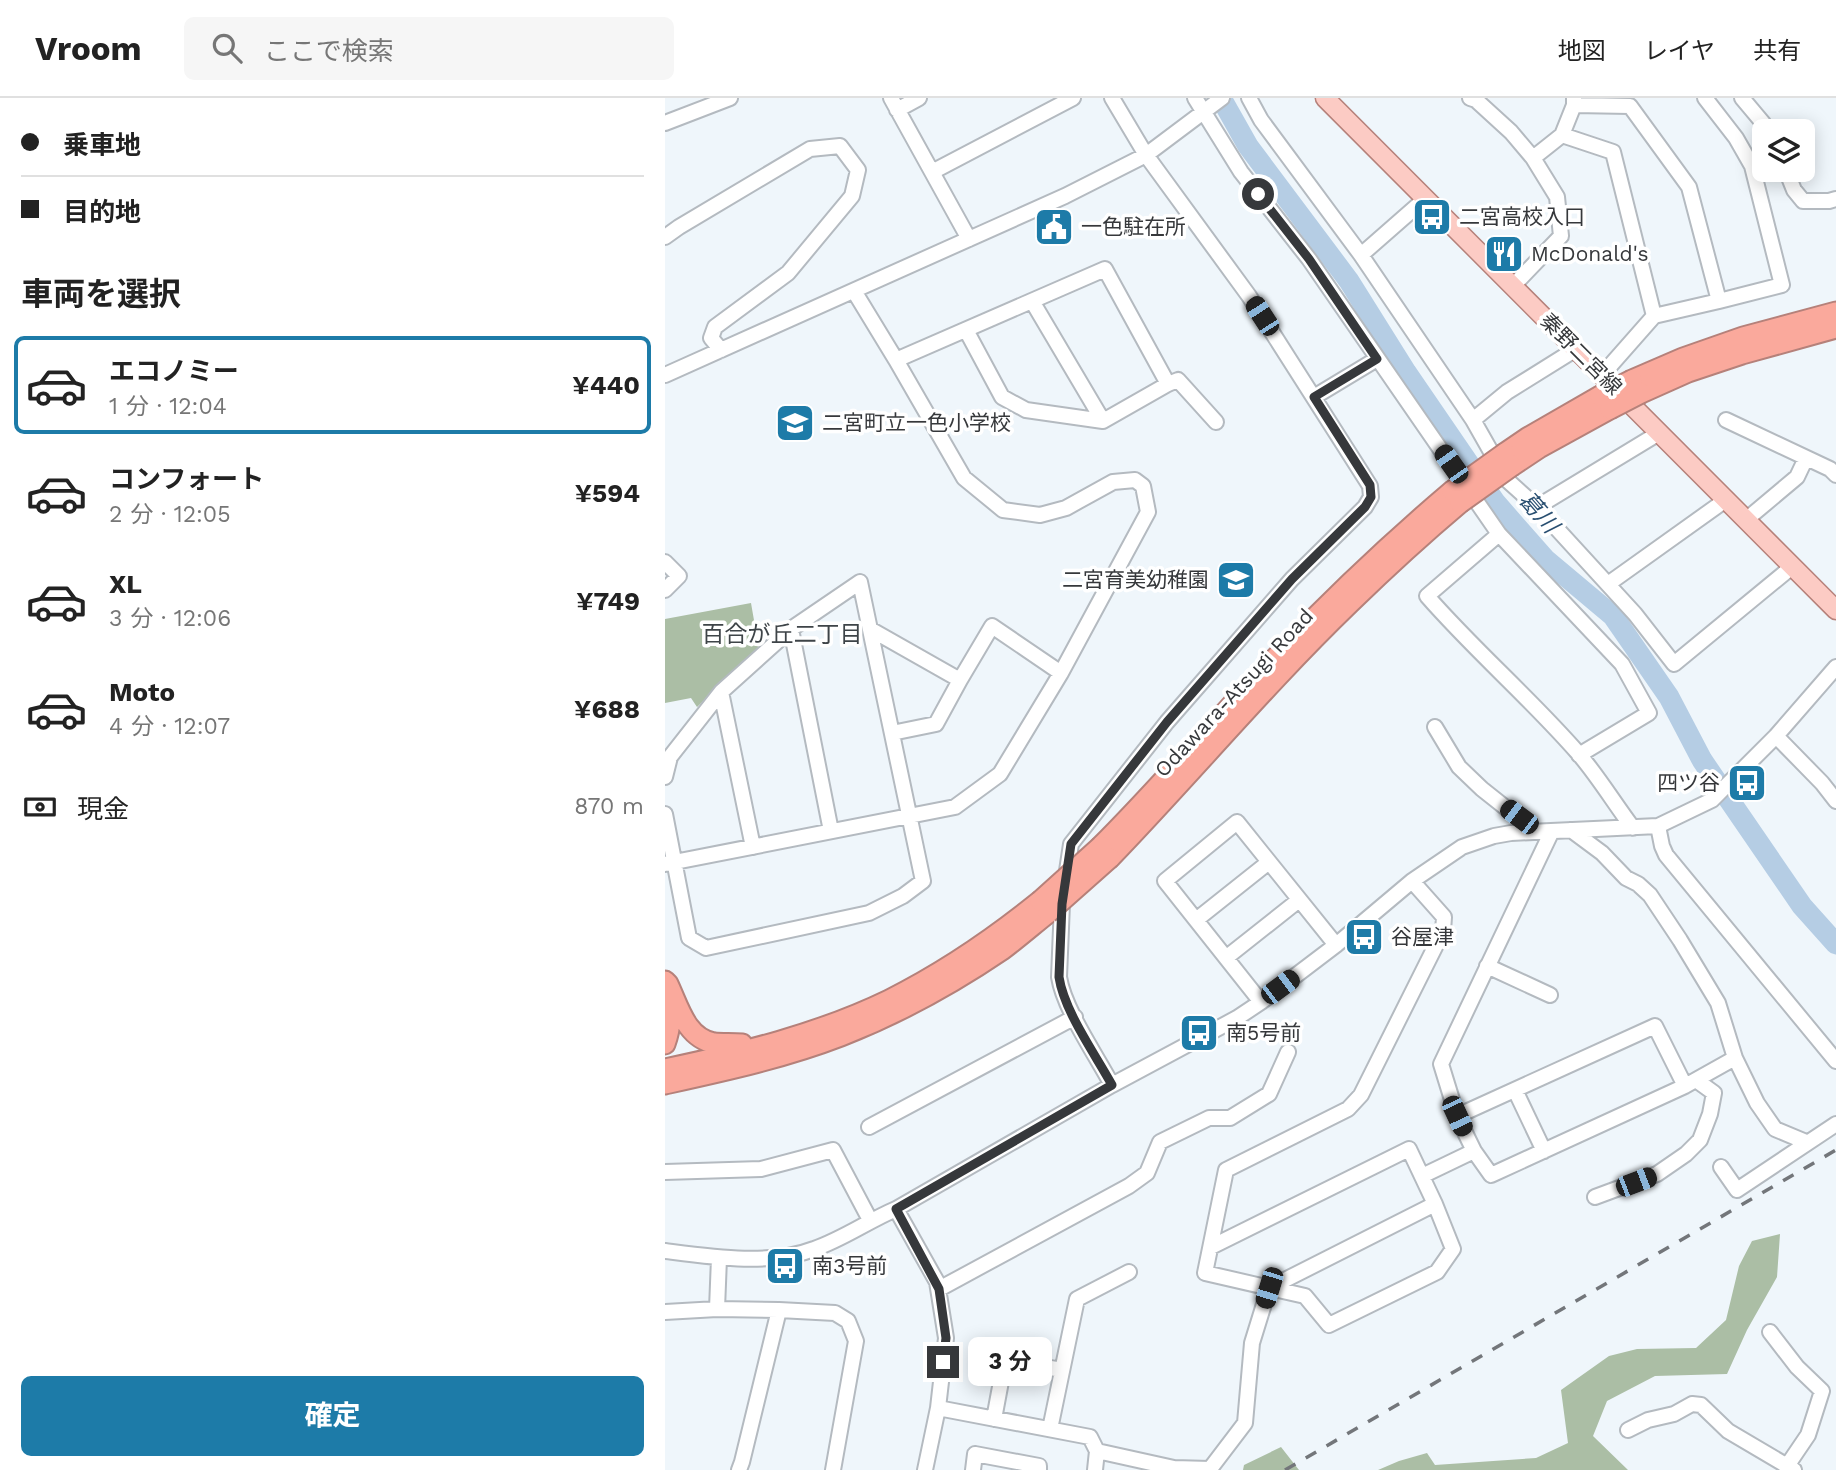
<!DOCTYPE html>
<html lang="ja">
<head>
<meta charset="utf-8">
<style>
	:root { --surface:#fff; --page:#f6f6f6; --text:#222; --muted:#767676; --line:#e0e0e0; --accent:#1d7ba8 }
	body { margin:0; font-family:"Work Sans","Noto Sans JP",sans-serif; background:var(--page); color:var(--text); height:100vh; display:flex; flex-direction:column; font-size:26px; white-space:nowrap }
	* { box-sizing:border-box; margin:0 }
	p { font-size:23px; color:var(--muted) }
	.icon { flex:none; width:38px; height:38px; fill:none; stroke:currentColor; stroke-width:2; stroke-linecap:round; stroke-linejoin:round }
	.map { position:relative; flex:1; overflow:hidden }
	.side { display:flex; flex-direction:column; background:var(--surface); width:665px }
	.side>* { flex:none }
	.banner { display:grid; align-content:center; height:154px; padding:0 21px; background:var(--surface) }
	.controls { position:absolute; left:1087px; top:21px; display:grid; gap:14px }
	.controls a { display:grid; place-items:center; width:63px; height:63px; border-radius:10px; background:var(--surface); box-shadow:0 4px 18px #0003; font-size:35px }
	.end { position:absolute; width:32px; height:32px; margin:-16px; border:9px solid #36383b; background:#fff; box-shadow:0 0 0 4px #fff }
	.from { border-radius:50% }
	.bubble { position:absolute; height:49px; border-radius:10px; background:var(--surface); box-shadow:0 4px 18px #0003; font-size:23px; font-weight:700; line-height:49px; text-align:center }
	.car { position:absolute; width:21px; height:42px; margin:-21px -10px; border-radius:9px; box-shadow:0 0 5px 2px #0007; background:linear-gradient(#222 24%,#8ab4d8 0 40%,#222 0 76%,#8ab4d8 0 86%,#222 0) }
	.banner b { display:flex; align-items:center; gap:24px; height:66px; font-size:26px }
	.banner b+b { border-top:2px solid var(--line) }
	.banner i { width:18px; height:18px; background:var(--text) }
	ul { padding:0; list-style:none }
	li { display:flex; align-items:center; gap:21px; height:98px; margin:0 14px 10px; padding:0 7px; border:4px solid transparent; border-radius:10px }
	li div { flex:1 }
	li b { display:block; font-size:26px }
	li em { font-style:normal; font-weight:700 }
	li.on { border-color:var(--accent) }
	li>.icon { width:63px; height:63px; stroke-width:1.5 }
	h2 { padding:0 21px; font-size:32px; line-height:84px }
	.pay { display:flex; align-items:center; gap:18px; height:77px; padding:0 21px; font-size:26px }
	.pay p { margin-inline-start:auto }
	.action { display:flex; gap:14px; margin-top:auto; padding:14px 21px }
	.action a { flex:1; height:80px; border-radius:10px; background:var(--accent); color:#fff; font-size:28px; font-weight:700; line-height:80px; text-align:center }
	header { display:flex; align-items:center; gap:42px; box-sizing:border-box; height:98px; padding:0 35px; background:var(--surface); border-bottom:2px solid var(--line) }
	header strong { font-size:33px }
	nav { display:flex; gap:38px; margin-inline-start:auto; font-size:24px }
	.search { width:490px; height:63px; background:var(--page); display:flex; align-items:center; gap:18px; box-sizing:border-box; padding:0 24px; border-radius:10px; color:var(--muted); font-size:26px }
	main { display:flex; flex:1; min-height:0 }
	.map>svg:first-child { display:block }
</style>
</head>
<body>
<header>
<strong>Vroom</strong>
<div class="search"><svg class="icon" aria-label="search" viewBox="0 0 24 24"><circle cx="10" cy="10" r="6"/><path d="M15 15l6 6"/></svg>ここで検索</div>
<nav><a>地図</a><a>レイヤ</a><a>共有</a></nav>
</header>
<main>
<section class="side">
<div class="banner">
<b><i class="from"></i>乗車地</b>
<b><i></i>目的地</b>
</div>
<h2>車両を選択</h2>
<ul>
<li class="on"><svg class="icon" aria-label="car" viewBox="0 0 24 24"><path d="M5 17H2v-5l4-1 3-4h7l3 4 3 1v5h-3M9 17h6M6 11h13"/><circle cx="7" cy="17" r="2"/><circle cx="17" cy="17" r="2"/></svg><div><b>エコノミー</b><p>1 分 · 12:04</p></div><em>¥440</em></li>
<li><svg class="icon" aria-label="car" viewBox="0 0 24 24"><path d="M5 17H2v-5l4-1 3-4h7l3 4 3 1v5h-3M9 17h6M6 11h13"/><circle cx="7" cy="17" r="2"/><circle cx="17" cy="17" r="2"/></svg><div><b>コンフォート</b><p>2 分 · 12:05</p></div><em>¥594</em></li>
<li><svg class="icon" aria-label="car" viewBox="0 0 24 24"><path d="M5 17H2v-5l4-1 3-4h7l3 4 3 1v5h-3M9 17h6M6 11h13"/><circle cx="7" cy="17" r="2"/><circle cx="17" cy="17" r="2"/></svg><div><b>XL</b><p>3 分 · 12:06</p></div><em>¥749</em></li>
<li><svg class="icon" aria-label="car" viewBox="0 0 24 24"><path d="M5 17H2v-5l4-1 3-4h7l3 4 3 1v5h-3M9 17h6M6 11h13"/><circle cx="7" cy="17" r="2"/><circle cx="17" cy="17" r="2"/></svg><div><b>Moto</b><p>4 分 · 12:07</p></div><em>¥688</em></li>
</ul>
<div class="pay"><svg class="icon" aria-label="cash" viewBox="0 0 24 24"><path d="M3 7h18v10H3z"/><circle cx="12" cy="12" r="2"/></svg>現金<p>870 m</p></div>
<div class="action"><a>確定</a></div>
</section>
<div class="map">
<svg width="1171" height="1372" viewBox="0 0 1171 1372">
	<rect width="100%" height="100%" fill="#eff6fb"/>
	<!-- forest -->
	<path fill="#abbea5" d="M 86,505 L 94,551 L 32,609 L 26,600 L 0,605 L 0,521 Z
		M 1115,1136 L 1112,1179 L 1082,1232 L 1062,1276 L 990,1278 L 942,1303 L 928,1338 L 963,1372 L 713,1372 L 734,1363 L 762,1355 L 770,1367 L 871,1360 L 903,1345 L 896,1292 L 944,1258 L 972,1251 L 1031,1250 L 1061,1222 L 1074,1168 L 1087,1143 Z
		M 616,1349 L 634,1372 L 578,1372 L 579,1367 Z"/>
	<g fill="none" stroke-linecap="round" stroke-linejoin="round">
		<!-- river -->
		<path stroke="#b5cde4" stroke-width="21" d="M 556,0 L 583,48 L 684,183 L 741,274 L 830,404 L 880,461 L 948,518 L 1004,599 L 1037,662 L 1065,703 L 1137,808 L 1171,846"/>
		<!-- minor casing -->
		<g stroke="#b4bac0" stroke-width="18">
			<path id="minor" d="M 226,0 L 304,141
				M 447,0 L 481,57 L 584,198 L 705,388 L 706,399 L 700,409 L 627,481 L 502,624 L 406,746 L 397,806 L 394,879 C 399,911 431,957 447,987
				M 530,0 L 576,74 L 644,161 L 834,436 L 957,566 L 984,615 L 914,657
				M 584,0 L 596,22 L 696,157 L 808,322 L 842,382 L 872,409
				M 805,0 L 811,2 L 846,34 L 868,60 L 892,99 L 896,138 L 848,188
				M 1040,0 L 1071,40 L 1087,68 L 1117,187 L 1054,203
				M 1077,0 L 1098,25 L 1102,33
				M 232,12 L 254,0
				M 0,25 L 65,0
				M 897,37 L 948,54 L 989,218 L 1054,203 L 1024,89 L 965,8 L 909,7
				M 868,60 L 897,37 L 909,7 L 909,0
				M 1121,72 L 1129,92 L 1138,103 L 1164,103 L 1171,101
				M 267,74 L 408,0
				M 0,139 L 14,129 L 145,51 L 175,48 L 193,72 L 187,98 L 123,175 L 50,229 L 46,240 L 56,252
				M 696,157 L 761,100
				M 367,203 L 438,323
				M 301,232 L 337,299 L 361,312 L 438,323 L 503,286 L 513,282 L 551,324
				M 231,262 L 440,171 L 503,286
				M 0,277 L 400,98 L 481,57 L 557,0
				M 937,277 L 989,218
				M 649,299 L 712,261
				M 808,322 L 842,294 L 911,251
				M 1061,322 L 1165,371 L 1171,377
				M 994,335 L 872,409 L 970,516 L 1009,566 L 1128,468
				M 1082,421 L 1132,379 L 1141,360
				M 834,436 L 762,498 C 810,553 865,600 913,655 C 933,678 949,705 968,730
				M 0,464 L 14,478 L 0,492
				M 943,486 L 1062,401
				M 126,531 L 166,733
				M 205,531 L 295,582 L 327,528 L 396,575
				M 56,594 L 88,749
				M 770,629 L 794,669 L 817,691 L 870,733
				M 227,635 L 271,626 L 295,582
				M 1111,638 L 1157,685 L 1171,703
				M 0,679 L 5,659 L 56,594 L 126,531 L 195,484 L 258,783 L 238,798 L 204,815 L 41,850 L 24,840 L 0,716
				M 993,728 L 997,748 L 1001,757 L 1171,963
				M 906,732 L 937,755 L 961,780 L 973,786 L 985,797 L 1015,842 L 1053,905 L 1070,960 L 1092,1005 L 1110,1031 L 1141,1044
				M 887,733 L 776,966 L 792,1018 L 809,1053 L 826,1077 L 1020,988 L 1070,960
				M 0,766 L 290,709 L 335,676 L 396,575 L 483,414 L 478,388 L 470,382 L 448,384 L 401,410 L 375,417 L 338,412 L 299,380 L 231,262 L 189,193
				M 531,822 L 604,764
				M 562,859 L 634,802
				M 822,868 L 885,897
				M 596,904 L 500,783 L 572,724 L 671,847
				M 850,992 L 879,1053
				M 792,1018 L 990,928 L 1020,988
				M 204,1029 L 410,919
				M 1056,1069 L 1072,1092 L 1171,1026
				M 0,1074 L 96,1071 L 168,1052 L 205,1122
				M 757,1078 L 809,1053
				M 930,1099 L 992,1076 L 1021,1056 L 1035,1042 L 1045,1016 L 1049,995 L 1031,982
				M 231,1111 L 272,1184 L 281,1240 L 273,1310 L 260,1372
				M 546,1149 L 744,1051 L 770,1106 L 788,1151 L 772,1174 L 664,1227 L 640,1198 L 540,1175 L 561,1072 L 683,1011 L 696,997 L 778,833 L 779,819 L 747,783
				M 0,1153 C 46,1159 105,1168 149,1151 C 178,1141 203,1123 231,1111 L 447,987 L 572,920 L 596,904 L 671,847 L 747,783 L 797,749 L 829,738 L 846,735 L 993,728 L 1047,702 L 1111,638 L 1171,569
				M 274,1191 L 464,1088 L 482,1075 L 495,1044 L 544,1020 L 565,1020 L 604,996 L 623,954
				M 52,1211 L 54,1160
				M 114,1212 L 170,1215 L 183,1223 L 191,1243 L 168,1372
				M 0,1214 L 52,1211 L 114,1212 L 77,1364 L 74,1372
				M 1105,1234 L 1132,1269 L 1157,1293 L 1143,1337 L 1122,1368
				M 273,1310 L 425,1339 L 432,1353 L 430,1372
				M 329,1321 L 340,1262 L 397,1272
				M 385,1331 L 412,1201 L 464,1174
				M 963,1332 L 983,1322 L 1009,1316 L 1027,1306 L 1036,1307 L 1063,1333 L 1129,1372
				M 432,1353 L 509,1370 L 509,1372
				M 509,1370 L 545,1371 L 580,1325 L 587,1245 L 604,1190 L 770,1106
				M 308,1372 L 310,1356 L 374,1368 L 374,1372"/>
		</g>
		<!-- major casing -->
		<g stroke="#b5817a" stroke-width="21">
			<path id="major" d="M 660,0 L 1171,512"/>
		</g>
		<!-- highway casing -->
		<g stroke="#b5817a" stroke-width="23">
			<path id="highway" d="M 967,282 L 1018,260 L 1078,239 L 1171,214
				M 976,295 L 1023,274 L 1077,256 L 1171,230
				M 840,355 L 862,340 L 935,298
				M 847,368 L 874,350 L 945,311
				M 436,748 C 487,697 535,642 584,588 C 648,519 715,454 787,393
				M 445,760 C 526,676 601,586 685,505 C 721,470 757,437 795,405
				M 0,883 L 3,886 C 14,909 21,940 49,945 C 58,946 68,945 77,946
				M 0,946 C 6,929 7,917 0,900
				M 0,971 C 76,955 154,936 224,902 C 278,875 328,841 375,803
				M 0,986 C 59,973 119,960 176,938 C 232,916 287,886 337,852 C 353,840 368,827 383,815"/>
		</g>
		<!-- minor -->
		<use href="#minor" stroke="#fff" stroke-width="14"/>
		<!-- major -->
		<use href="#major" stroke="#fccbc4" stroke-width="18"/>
		<!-- highway -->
		<use href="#highway" stroke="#faa99c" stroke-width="19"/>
		<!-- rail -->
		<path stroke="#73767a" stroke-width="3.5" stroke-dasharray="12 12" stroke-linecap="butt" d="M 620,1372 L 1171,1052"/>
		<!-- highway-bridge casing -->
		<g stroke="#b5817a" stroke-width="23" stroke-linecap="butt">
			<path id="highway-bridge" d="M 935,298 L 967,282
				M 945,311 L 976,295
				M 787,393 L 840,355
				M 795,405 L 847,368
				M 375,803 L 436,748
				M 383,815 L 445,760"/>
		</g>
		<!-- highway-bridge -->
		<use href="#highway-bridge" stroke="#faa99c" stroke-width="19"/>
	</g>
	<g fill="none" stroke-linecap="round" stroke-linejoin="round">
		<!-- route -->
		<path stroke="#36383b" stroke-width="9" d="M 278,1264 L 281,1240 L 274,1191 L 231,1111 L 447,987 C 430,956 399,913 394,879 L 397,806 L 406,746 L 502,624 L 627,481 L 700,409 L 706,399 L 705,387 L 649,299 L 712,261 L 644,161 L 593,96"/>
	</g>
	<!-- icons -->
	<defs>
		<g id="bus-square" transform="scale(2.0125)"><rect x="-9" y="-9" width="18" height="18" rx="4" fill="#1d7ba8" stroke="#fff"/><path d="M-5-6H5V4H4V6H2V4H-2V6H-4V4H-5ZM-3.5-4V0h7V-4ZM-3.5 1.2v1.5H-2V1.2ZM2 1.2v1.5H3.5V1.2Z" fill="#fff"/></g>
		<g id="civic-square" transform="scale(2.0125)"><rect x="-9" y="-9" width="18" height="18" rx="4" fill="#1d7ba8" stroke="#fff"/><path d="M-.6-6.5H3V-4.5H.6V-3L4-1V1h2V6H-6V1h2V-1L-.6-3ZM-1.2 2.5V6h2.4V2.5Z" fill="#fff"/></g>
		<g id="restaurant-square" transform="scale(2.0125)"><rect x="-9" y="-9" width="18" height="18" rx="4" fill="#1d7ba8" stroke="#fff"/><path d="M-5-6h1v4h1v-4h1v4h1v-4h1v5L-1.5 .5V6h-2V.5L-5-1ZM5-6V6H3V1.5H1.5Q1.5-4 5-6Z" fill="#fff"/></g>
		<g id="school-square" transform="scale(2.0125)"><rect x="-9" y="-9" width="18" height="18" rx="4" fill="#1d7ba8" stroke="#fff"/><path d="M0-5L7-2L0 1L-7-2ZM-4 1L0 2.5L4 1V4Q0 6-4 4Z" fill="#fff"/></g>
	</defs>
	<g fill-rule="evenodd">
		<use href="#bus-square" x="767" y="119"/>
		<use href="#civic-square" x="389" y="129"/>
		<use href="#restaurant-square" x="839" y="156"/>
		<use href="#school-square" x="130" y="325"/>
		<use href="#school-square" x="571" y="482"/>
		<use href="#bus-square" x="1082" y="685"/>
		<use href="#bus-square" x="699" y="839"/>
		<use href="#bus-square" x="534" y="935"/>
		<use href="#bus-square" x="120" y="1168"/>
	</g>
	<g text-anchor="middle" stroke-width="7" stroke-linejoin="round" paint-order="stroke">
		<!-- poi labels -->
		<g font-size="21" fill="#36383b" stroke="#fff" text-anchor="start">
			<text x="794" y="126">二宮高校入口</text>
			<text x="416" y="136">一色駐在所</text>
			<text x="866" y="163">McDonald's</text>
			<text x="157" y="332">二宮町立一色小学校</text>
			<text x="544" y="489" text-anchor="end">二宮育美幼稚園</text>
			<text x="1055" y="692" text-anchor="end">四ツ谷</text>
			<text x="726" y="846">谷屋津</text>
			<text x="561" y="942">南5号前</text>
			<text x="147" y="1175">南3号前</text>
		</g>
		<!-- street labels -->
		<g font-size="21" fill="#36383b" stroke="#fff">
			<text transform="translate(916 256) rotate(45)" y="7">秦野二宮線</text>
			<text transform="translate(569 595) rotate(-47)" y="7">Odawara-Atsugi Road</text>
		</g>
		<!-- water labels -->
		<g font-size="23" font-style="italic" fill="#294f71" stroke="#fff">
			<text transform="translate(874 414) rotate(49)" y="8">葛川</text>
		</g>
		<!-- neighbourhood labels -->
		<g font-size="23" fill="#3e4448" stroke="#fff">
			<text x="117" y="544">百合が丘二丁目</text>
		</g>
	</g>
</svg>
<div class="controls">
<a><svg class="icon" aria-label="layers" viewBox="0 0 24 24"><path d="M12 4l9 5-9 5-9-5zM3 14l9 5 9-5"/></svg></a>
</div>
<i class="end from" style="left:593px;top:96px"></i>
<i class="end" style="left:278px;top:1264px"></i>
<div class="bubble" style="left:303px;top:1239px;width:84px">3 分</div>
<i class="car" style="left:597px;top:218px;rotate:327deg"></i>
<i class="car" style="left:786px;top:366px;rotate:325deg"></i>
<i class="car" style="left:854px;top:719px;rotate:307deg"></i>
<i class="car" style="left:615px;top:889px;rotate:53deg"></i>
<i class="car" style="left:792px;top:1018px;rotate:155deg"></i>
<i class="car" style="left:971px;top:1084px;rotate:69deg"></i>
<i class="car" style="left:604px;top:1190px;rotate:197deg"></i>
</div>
</main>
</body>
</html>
